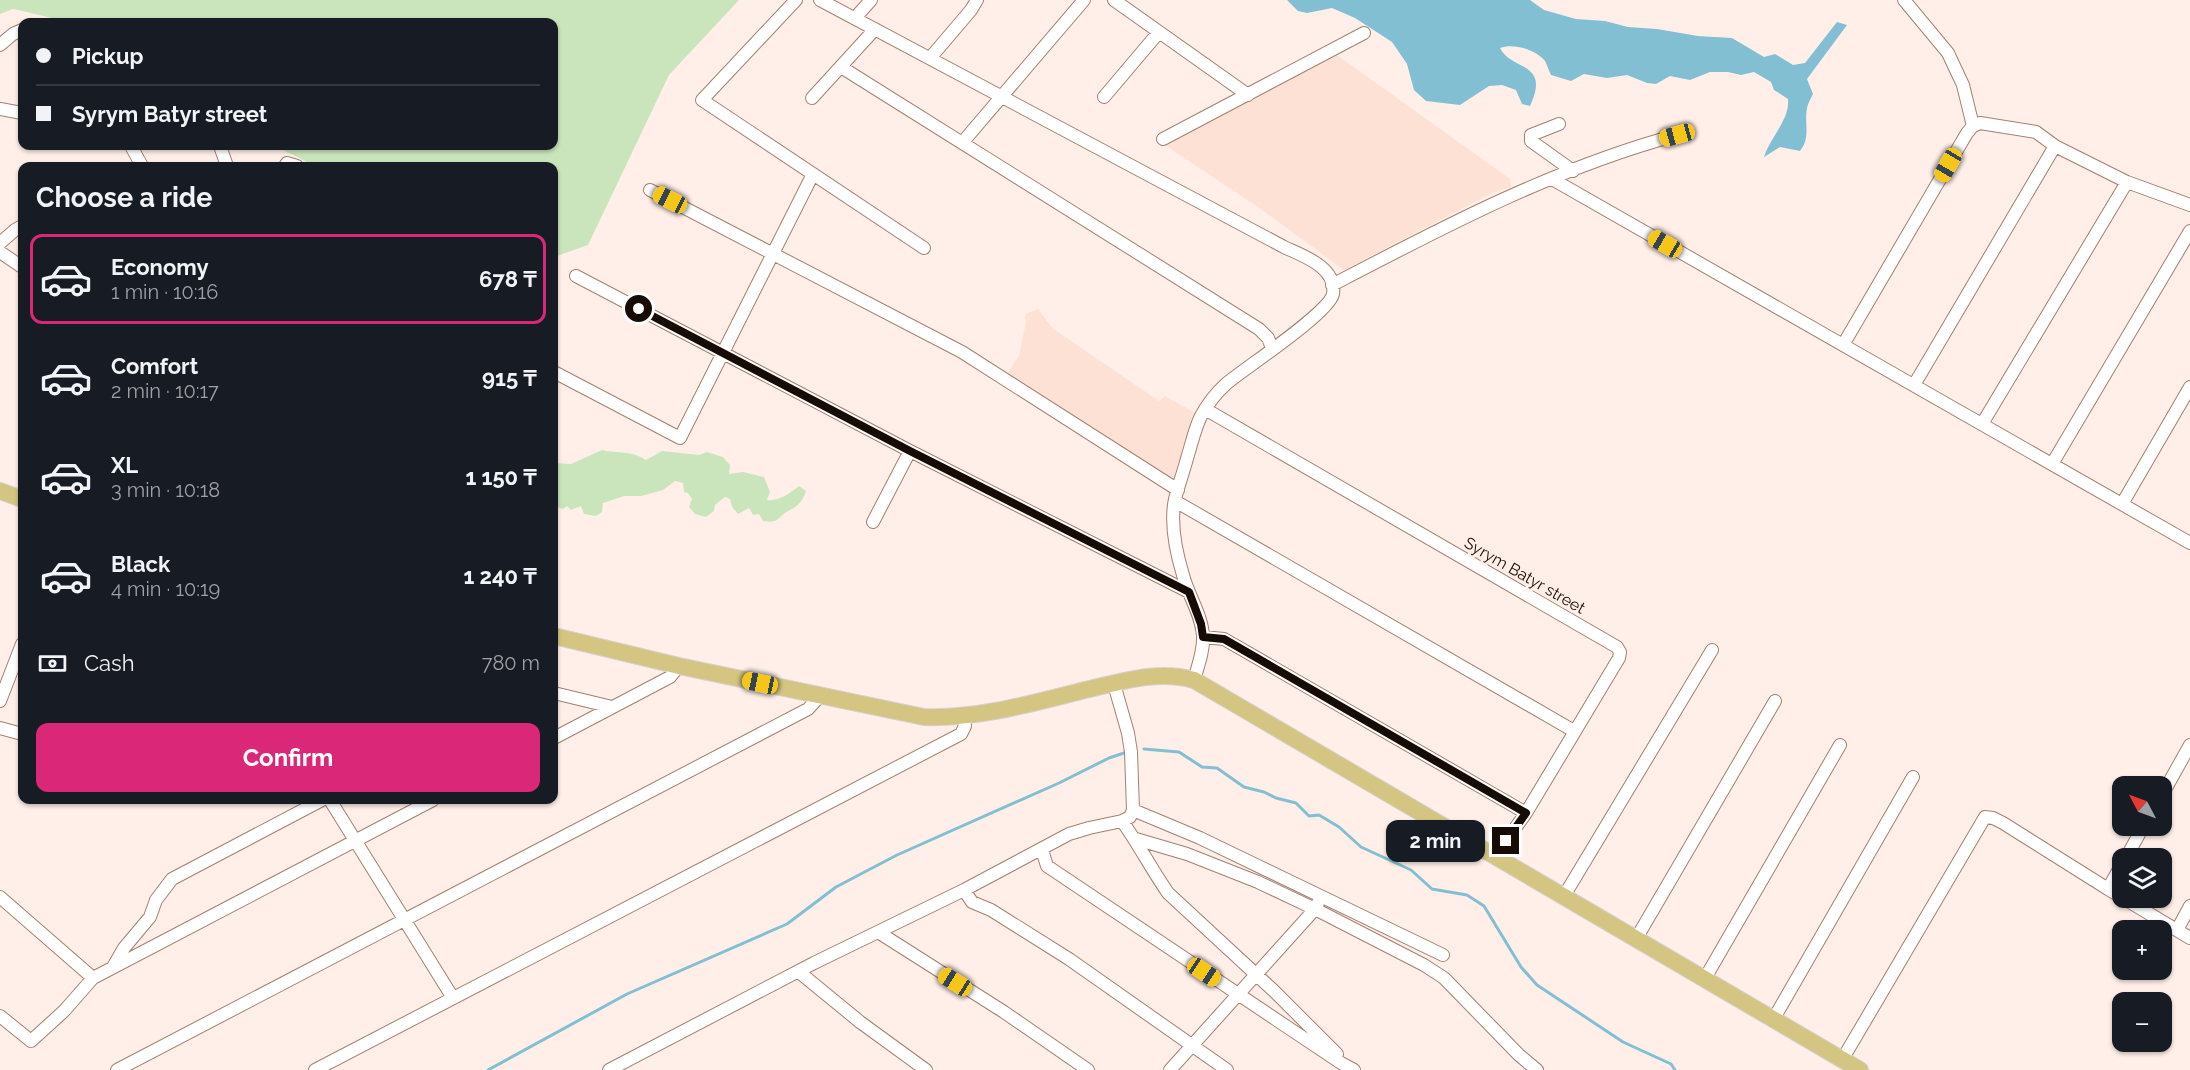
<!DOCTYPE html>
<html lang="en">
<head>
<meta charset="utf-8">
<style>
	:root { --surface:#171b24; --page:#242831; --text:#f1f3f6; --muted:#9ea1a6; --line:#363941; --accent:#db2777 }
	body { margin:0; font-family:Raleway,sans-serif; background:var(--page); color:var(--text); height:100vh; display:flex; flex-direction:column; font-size:22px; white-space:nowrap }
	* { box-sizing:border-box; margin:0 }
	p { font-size:20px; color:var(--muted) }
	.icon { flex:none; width:33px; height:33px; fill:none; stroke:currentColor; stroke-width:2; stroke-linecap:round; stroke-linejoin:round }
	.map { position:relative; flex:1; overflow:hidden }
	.drawer { position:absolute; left:18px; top:162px; width:540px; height:642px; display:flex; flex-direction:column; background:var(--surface); border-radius:12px; box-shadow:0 2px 4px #0004 }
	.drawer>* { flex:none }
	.banner { position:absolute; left:18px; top:18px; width:540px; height:132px; border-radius:12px; box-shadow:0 2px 4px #0004; display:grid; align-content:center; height:132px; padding:0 18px; background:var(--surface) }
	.needle { width:39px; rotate:311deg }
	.tools { position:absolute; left:2112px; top:776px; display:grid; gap:12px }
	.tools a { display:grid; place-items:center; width:60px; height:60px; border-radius:12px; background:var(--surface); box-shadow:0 2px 4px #0004; font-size:30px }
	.end { position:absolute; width:27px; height:27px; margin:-14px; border:8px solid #170b06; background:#fff; box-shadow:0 0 0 3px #fff }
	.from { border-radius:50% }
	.bubble { position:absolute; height:42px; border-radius:12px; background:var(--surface); box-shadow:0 2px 4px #0004; font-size:20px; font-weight:700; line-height:42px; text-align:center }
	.car { position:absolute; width:18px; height:36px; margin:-18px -9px; border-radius:8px; box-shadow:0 0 4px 2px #0007; background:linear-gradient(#f5c518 24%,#345 0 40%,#f5c518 0 76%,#345 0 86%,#f5c518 0) }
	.banner b { display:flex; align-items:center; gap:21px; height:57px; font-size:22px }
	.banner b+b { border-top:2px solid var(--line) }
	.banner i { width:15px; height:15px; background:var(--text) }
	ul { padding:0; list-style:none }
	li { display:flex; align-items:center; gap:18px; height:90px; margin:0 12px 9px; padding:0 6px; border:3px solid transparent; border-radius:12px }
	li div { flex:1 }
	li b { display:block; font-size:22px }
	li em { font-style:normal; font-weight:700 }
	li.selected { border-color:var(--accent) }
	li>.icon { width:54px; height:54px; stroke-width:1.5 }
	h2 { padding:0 18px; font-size:27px; line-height:72px }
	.pay { display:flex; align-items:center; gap:15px; height:66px; padding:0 18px; font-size:22px }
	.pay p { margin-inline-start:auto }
	.cta { display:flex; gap:12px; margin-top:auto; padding:12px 18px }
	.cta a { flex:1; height:69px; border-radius:12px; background:var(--accent); color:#fff; font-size:24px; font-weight:700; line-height:69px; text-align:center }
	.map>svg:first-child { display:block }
</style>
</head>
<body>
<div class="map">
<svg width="2190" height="1070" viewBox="0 0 2190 1070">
	<rect width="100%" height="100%" fill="#ffefe8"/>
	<!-- built -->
	<path fill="#fce1d4" d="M 1337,55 L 1510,179 L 1511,187 L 1492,193 L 1344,270 L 1258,207 L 1165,145 Z
		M 1038,309 L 1052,328 L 1159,401 L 1165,396 L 1195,413 L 1189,428 L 1172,483 L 1007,374 L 1019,356 L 1026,322 L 1025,314 Z"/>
	<!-- green -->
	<path fill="#cae5bb" d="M 0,0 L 739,0 L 669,75 L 588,245 L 554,257 L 554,166 L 315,166 L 275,146 L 554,146 L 554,22 L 63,22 L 48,17 L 13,9 L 0,14 Z
		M 602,450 C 620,454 630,450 646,460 L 662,451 L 699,455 L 707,452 L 723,457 L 730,465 L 729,474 L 743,472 L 764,477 L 770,492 L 767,500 C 779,502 791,492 799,486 L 806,491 C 803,501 798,506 790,510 C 777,516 781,524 763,521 L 759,514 L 753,515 L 749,508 L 738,514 L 732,507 L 730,499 L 725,497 L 715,505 L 714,511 L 706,517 L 695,514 L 689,507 L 692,499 L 688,493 L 684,492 L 683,483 L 675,481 L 663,490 L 641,496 L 624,496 L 603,503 L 602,512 L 596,516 L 584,514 L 581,506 L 571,510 L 567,506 L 563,509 L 557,507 L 554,503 L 554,463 L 571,464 Z"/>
	<!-- water -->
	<path fill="#83bfd2" d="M 1287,0 L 1530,0 L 1544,10 L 1576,19 L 1605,21 L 1628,27 L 1657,29 L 1698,36 L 1732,38 L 1764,57 L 1775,54 L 1793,65 L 1805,63 L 1837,22 L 1847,25 L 1807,79 L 1813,94 C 1811,98 1808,103 1807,108 C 1804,123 1811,138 1800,151 L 1780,147 L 1764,157 C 1770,137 1790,120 1788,99 L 1774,90 L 1771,82 L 1754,72 L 1741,75 L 1728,72 L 1710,72 L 1690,80 L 1670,76 L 1656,84 L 1647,83 L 1627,75 L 1607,78 L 1584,74 L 1571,81 L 1551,75 C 1549,71 1547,65 1545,61 C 1535,49 1513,43 1500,48 C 1511,71 1551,61 1530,106 L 1522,104 L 1516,90 L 1502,85 L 1489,86 L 1460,105 L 1426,101 L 1414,90 L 1407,64 L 1392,42 L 1355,18 L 1332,8 L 1307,13 L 1298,11 Z"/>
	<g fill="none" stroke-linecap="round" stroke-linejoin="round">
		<!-- stream -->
		<path stroke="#83bfd2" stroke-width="3" d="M 1144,749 L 1179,752 L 1202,767 L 1217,768 L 1244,787 L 1264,792 L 1276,798 L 1296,803 L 1309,816 L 1319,815 L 1339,827 L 1361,847 L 1411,870 L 1432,889 L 1467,895 L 1484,906 L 1521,967 L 1537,985 L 1623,1042 L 1671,1064 L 1675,1070
			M 488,1070 L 627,994 L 787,924 L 836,887 L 897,855 L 1059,783 L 1109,758 L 1124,753"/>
		<!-- minor casing -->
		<g stroke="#a28070" stroke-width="14">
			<path id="minor" d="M 796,0 L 702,100 L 924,248
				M 820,0 L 1284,247 C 1303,256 1337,267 1333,294 C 1329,313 1245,368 1226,384 C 1216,393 1207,405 1201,416 C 1195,428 1192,442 1188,455 C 1184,470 1179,484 1175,499 C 1170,523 1176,552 1183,575 C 1188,595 1202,615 1203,636 C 1204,650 1198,666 1194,680
				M 1114,0 L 1248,95
				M 1904,0 L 1948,53 L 1963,85 L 1973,126
				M 855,18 L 871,0
				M 0,45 L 13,34 L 22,30
				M 931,57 L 971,10 L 977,0
				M 841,67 L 1259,329 L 1268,338 L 1272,348
				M 1104,97 L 1159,32
				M 812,98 L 875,29
				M 0,109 L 22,113
				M 1559,124 L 1531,135 L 1531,141 L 1573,171
				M 1163,139 L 1364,33
				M 962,143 L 1084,0
				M 131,146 L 142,166
				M 220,146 L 227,166
				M 285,166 L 287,163 L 297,166
				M 1552,179 L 2190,543
				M 650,190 L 962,352 L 1178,490
				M 0,243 L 15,230 L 22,226
				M 0,252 L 22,267
				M 576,276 L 910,451 L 1189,592
				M 1332,285 C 1443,227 1555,168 1677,135
				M 1843,345 L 1967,133 L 1973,126 L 1980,123 L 2036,132 L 2055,146 L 2127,182 L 2190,205
				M 554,372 L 680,438 L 813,174
				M 1914,385 L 2055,146
				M 1205,409 L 1617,647 L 1620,652 L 1619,658 L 1526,813 L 1496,855
				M 1982,424 L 2127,182
				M 2052,464 L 2190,231
				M 1175,501 L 1574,731
				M 2122,504 L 2190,387
				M 873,522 L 910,451
				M 1203,637 L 1224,639 L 1526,813
				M 554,693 L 612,707
				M 0,701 L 22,644
				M 0,728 L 22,734
				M 554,738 L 670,677 L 679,666
				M 2162,795 L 2190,745
				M 330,800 L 453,998
				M 1133,810 L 1200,838 L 1443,955
				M 1122,821 C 1139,845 1152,870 1168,893 L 1274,991 L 1337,1054
				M 1136,839 L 1187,854 L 1258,882 L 1315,909 L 1424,965 L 1444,978 L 1519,1055 L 1537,1070
				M 1042,850 L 1047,866 L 1341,1063 L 1354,1070
				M 2126,858 L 2144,825
				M 2108,889 L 2122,864
				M 964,890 L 972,902 L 991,910 L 1069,959 L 1227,1070
				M 1564,896 L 1712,650
				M 0,897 L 93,978
				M 2177,930 L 2190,906
				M 878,932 L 1004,1012 L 1088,1070
				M 1636,939 L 1775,701
				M 113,967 L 124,948 L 150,917 L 156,900 L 172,879 L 322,800
				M 799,972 L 860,1022 L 926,1070
				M 1704,980 L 1840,745
				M 0,1016 L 31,1041 L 64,1011 L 93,978 L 433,800
				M 1773,1020 L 1913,777
				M 1842,1060 L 1985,817 L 1993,818 L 2003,823 L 2108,889 L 2190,938
				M 117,1070 L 808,709 L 820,696
				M 315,1070 L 961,734 L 965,726 L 963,716
				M 609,1070 L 814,963 L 964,890 L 1069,834 L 1089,828 L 1122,821 L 1130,817 L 1133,810 L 1131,752 L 1128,733 L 1114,684
				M 1170,1070 L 1315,909 L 1318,903"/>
		</g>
		<!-- major casing -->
		<g stroke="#d5d3d2" stroke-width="18">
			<path id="major" d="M 0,491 L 22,499
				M 554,636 L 679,666 L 924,717 C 976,719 1030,704 1081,691 C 1118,683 1156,669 1194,680 L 1860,1070"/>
		</g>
		<!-- minor -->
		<use href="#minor" stroke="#fff" stroke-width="12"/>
		<!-- major -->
		<use href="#major" stroke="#d4c582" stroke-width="16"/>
	</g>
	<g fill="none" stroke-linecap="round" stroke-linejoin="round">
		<!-- route -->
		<path stroke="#170b06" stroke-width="8" d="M 639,309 L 910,451 L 1189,592 L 1201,624 L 1203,637 L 1224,639 L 1526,813 L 1506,841"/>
	</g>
	<g text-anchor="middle" stroke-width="6" stroke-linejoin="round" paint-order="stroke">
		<!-- street labels -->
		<g font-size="16" fill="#170b06" stroke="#ffefe8">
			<text transform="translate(1525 575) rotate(30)" y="6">Syrym Batyr street</text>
		</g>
	</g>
</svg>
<div class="tools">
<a><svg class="needle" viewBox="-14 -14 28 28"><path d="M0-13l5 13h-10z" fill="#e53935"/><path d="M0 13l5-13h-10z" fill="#9ea1a6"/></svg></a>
<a><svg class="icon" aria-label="layers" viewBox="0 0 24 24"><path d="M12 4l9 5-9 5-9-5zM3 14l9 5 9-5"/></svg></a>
<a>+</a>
<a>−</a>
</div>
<i class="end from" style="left:639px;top:309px"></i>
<i class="end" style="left:1506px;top:841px"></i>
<div class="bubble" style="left:1386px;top:820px;width:99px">2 min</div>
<i class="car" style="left:1677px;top:135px;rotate:255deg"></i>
<i class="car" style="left:1948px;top:165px;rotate:210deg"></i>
<i class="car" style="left:670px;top:200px;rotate:297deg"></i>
<i class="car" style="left:1665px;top:244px;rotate:300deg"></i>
<i class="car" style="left:760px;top:683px;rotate:282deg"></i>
<i class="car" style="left:1204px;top:972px;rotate:124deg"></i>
<i class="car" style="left:955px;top:982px;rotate:302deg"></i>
<div class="banner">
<b><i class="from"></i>Pickup</b>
<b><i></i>Syrym Batyr street</b>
</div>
<section class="drawer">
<h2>Choose a ride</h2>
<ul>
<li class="selected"><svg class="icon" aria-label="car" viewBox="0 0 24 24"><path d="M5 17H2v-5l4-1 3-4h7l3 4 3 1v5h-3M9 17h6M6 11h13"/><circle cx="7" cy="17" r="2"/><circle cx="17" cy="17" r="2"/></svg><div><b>Economy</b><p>1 min · 10:16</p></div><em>678 ₸</em></li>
<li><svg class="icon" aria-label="car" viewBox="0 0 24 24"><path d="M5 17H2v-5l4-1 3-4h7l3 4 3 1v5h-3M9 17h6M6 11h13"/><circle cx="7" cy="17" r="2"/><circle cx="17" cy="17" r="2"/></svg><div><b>Comfort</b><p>2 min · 10:17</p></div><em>915 ₸</em></li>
<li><svg class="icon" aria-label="car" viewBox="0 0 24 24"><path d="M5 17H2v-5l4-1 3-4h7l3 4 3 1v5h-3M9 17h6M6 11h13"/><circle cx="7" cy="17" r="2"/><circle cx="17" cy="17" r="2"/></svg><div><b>XL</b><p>3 min · 10:18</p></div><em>1 150 ₸</em></li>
<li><svg class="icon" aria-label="car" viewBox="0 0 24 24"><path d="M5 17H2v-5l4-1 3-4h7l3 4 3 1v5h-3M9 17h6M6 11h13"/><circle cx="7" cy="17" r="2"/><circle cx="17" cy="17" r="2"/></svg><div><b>Black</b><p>4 min · 10:19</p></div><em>1 240 ₸</em></li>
</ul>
<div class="pay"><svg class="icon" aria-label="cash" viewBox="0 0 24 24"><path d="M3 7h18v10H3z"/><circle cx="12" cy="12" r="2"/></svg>Cash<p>780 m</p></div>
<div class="cta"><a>Confirm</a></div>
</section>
</div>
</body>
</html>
